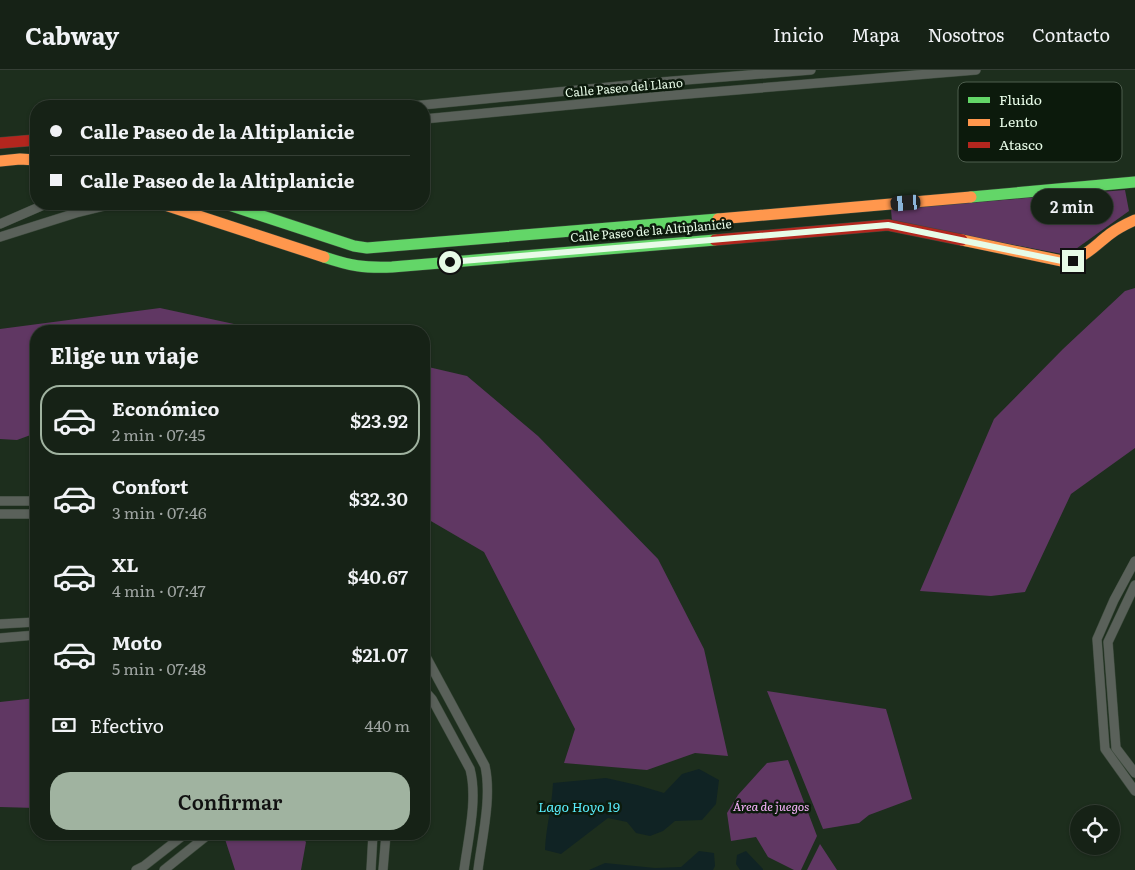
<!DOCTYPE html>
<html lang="es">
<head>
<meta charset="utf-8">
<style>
	:root { --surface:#162216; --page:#1f2a1f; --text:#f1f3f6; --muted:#9ea4a1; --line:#353f35; --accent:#a0b3a0 }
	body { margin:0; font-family:Literata,serif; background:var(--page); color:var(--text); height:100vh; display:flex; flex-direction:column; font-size:19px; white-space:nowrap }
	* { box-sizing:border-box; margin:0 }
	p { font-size:16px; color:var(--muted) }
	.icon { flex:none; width:28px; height:28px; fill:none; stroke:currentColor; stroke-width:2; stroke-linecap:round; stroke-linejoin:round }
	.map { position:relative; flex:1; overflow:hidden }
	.details { position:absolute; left:30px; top:255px; width:400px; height:515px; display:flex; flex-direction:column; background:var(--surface); border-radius:20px; box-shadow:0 1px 4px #0004,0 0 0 1px var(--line) }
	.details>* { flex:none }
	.guide { position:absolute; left:30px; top:30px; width:400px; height:110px; border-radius:20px; box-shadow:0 1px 4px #0004,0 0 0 1px var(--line); display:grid; align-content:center; height:110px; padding:0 20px; background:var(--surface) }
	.fabs { position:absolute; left:1070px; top:735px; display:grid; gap:10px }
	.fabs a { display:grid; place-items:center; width:50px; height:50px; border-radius:50%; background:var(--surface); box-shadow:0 1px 4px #0004,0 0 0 1px var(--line); font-size:25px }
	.end { position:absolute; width:22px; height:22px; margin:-11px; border:6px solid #e7fbe7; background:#111; box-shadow:0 0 0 2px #111 }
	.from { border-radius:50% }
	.bubble { position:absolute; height:35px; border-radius:18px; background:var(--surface); box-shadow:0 1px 4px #0004,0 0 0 1px var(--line); font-size:16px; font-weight:600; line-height:35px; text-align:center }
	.car { position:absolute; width:15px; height:30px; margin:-15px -8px; border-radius:6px; box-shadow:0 0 4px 1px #0007; background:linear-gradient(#222 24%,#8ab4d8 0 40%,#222 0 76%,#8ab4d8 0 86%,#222 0) }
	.guide b { display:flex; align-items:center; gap:18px; height:48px; font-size:19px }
	.guide b+b { border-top:1px solid var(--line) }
	.guide i { width:12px; height:12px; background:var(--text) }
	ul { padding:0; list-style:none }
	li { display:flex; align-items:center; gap:15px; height:70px; margin:0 10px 8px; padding:0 10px; border:2px solid transparent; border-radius:20px }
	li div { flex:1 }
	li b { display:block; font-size:19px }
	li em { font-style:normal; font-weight:600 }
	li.selected { border-color:var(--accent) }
	li>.icon { width:45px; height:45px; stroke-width:1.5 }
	h2 { padding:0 20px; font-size:22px; line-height:60px }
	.pay { display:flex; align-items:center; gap:12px; height:55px; padding:0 20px; font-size:19px }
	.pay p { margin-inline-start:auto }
	.primary-button { display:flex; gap:10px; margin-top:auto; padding:10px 20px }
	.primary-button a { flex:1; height:58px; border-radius:20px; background:var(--accent); color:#111; font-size:20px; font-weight:600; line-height:58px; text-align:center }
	header { display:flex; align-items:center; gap:30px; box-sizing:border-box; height:70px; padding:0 25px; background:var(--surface); border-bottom:1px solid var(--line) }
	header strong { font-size:24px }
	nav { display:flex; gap:28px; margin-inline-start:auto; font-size:18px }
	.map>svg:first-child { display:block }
</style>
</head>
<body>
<header>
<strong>Cabway</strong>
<nav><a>Inicio</a><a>Mapa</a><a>Nosotros</a><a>Contacto</a></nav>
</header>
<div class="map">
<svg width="1135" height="800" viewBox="0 0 1135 800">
	<rect width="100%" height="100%" fill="#1d2e1d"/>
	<!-- green -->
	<path fill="#603763" d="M 1125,120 L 1129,141 L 1073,181 L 1062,184 L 892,152 L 891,139 Z
		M 1135,218 L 1135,378 L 1071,424 L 1025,522 L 991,526 L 920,521 L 994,349 L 1063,279 L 1125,221 Z
		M 160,238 L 266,261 L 36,261 L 36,363 L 17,370 L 0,369 L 0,259 Z
		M 424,296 L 467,306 L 538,366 L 658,489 L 704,579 L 728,686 L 695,683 L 647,700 L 564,693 L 575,659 L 484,482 L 424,447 Z
		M 767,621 L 886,639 L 912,729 L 869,745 L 859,753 L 823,759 Z
		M 36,628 L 36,738 L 0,737 L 0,632 Z
		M 788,690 L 817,766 L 801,800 L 794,800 L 768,787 L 756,767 L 731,771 L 727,743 L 738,725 L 767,693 Z
		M 227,764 L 299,764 L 306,772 L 301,800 L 235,800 L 224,766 Z
		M 820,774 L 837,800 L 807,800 Z"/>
	<!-- water -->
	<path fill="#102324" d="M 699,699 L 719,710 L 716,734 L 702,750 L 675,751 L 663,761 L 650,766 L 636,763 L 627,752 L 608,748 L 561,784 L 545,780 C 546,757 552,736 553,713 L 606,708 L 637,715 L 664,723 L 682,704 Z
		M 699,781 L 714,783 L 715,796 L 713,800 L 589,800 L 605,793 L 655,798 L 681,797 Z
		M 746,781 L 763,799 L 763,800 L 740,800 L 736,794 L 737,785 Z"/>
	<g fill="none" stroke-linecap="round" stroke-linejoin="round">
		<!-- street casing -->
		<g stroke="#3b493b" stroke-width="10">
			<path id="street" d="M 412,36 L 661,12 L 811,0
				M 424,49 L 664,26 L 976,0
				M 0,154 L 46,134
				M 0,167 L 76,143 L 113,134
				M 0,431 L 36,431
				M 0,444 L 36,444
				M 1135,491 L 1114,530 L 1097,569 L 1105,679 L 1135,721
				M 1135,515 L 1108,572 L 1116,678 L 1135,703
				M 0,554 L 36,552
				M 0,568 L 36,565
				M 424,583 L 485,696 C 492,727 482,768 478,800
				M 424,620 L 432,629 L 470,699 C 478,729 468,769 464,800
				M 136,800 L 144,796 L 185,764
				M 164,800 L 209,764
				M 371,800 L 373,764
				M 383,800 L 386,764"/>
		</g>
		<!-- fast casing -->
		<g stroke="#3b493b" stroke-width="12">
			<path id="fast" d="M 971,127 L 1135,112
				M 226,134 L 354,176 L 367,178 L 718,149
				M 324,187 C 351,196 363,198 392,197 L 715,170"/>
		</g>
		<!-- slow casing -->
		<g stroke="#3b493b" stroke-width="12">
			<path id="slow" d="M 0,91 L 20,89 L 36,90
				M 162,134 L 324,187
				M 718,149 L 971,127
				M 962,170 L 1062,191 C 1084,190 1094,176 1110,164 C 1118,158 1126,154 1135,150"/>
		</g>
		<!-- jam casing -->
		<g stroke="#3b493b" stroke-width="12">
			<path id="jam" d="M 0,73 L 36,70
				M 715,170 L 888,155 L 962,170"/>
		</g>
		<!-- street -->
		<use href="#street" stroke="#5a615a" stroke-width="9"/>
		<!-- fast -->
		<use href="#fast" stroke="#63d668" stroke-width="11"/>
		<!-- slow -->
		<use href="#slow" stroke="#ff974d" stroke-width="11"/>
		<!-- jam -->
		<use href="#jam" stroke="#b3261e" stroke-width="11"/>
	</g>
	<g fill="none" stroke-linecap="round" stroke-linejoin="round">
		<!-- route -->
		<path stroke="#e7fbe7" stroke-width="6" d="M 450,192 L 888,155 L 1062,191 L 1073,191"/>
	</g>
	<g text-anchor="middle" stroke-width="5" stroke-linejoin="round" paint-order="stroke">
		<!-- street labels -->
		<g font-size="12" fill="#e7fbe7" stroke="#0c1a0c">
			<text transform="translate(624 18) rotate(-5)" y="4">Calle Paseo del Llano</text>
			<text transform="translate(651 161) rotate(-5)" y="4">Calle Paseo de la Altiplanicie</text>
		</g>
		<!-- park labels -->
		<g font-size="12" font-style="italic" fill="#f8b2fc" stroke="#0c1a0c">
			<text x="771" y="741">Área de juegos</text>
		</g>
		<!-- water labels -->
		<g font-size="14" font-style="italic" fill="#5aeefd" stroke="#0c1a0c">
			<text x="579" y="742">Lago Hoyo 19</text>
		</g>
	</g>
	<!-- legend -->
	<rect x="958" y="12" width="164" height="80" rx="8" fill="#0c1a0c" stroke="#4e5e4e" stroke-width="1"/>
	<rect x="968" y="27" width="22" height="6" fill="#63d668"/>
	<rect x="968" y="49" width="22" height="7" fill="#ff974d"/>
	<rect x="968" y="72" width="22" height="6" fill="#b3261e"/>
	<g font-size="14" fill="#e7fbe7">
		<text x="999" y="35">Fluido</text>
		<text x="999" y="57">Lento</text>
		<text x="999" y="80">Atasco</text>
	</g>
</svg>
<div class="fabs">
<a><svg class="icon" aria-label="locate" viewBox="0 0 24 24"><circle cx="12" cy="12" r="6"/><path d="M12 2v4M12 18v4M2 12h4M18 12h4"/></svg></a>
</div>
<i class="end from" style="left:450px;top:192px"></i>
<i class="end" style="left:1073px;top:191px"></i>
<div class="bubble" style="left:1031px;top:119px;width:82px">2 min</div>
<i class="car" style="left:906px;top:133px;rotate:265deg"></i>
<div class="guide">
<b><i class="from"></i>Calle Paseo de la Altiplanicie</b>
<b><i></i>Calle Paseo de la Altiplanicie</b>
</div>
<section class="details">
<h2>Elige un viaje</h2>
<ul>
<li class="selected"><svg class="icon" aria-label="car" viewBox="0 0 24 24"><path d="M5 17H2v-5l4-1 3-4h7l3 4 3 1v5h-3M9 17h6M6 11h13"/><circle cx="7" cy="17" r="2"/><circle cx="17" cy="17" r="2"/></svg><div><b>Económico</b><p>2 min · 07:45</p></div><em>$23.92</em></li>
<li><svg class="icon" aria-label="car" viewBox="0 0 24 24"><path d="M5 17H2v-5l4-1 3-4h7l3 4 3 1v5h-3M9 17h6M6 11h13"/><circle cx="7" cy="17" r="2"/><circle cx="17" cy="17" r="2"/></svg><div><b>Confort</b><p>3 min · 07:46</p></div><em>$32.30</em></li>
<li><svg class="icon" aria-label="car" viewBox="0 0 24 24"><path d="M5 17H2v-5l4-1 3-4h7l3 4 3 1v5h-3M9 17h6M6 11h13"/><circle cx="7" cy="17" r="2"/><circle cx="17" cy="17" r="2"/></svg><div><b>XL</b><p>4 min · 07:47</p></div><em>$40.67</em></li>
<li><svg class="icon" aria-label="car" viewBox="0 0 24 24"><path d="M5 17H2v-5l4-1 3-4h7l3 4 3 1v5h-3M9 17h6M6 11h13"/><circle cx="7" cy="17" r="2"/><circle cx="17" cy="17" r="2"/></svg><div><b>Moto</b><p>5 min · 07:48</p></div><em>$21.07</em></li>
</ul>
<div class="pay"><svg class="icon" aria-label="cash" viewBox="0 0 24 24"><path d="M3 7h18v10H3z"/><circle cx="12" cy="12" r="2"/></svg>Efectivo<p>440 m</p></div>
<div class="primary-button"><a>Confirmar</a></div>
</section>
</div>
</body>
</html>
